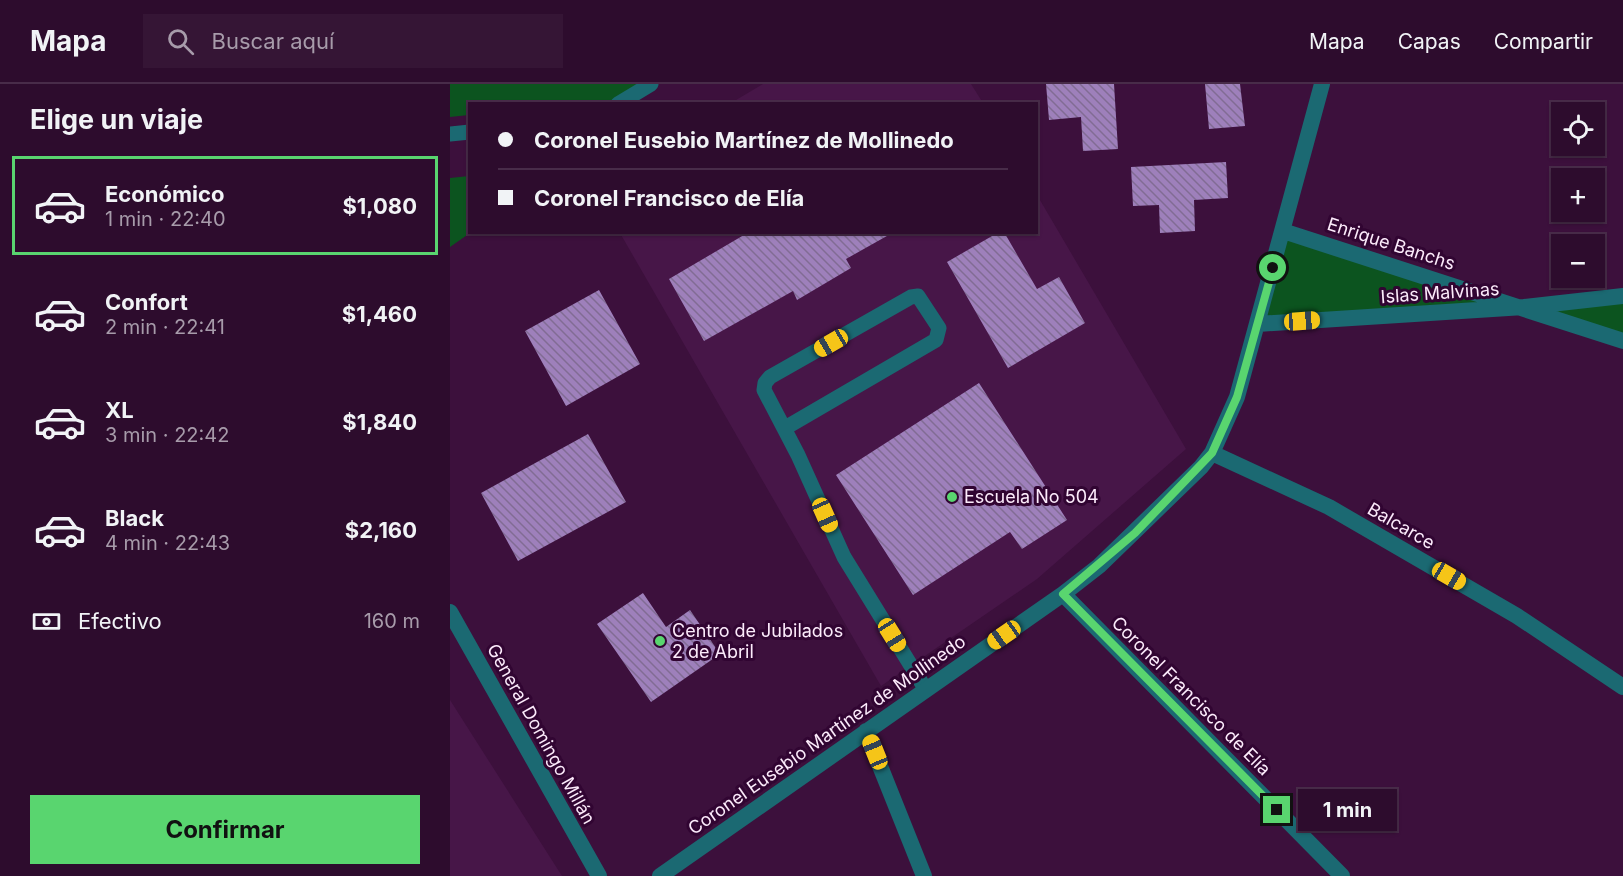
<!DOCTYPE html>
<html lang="es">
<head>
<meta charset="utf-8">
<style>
	:root { --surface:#2d0c2d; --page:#351535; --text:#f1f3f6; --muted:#a79baa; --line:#482c49; --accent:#59d56f }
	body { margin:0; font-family:Inter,sans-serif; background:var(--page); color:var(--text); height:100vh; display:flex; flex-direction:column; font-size:22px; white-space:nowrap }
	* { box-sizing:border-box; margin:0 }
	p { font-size:20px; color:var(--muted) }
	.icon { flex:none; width:33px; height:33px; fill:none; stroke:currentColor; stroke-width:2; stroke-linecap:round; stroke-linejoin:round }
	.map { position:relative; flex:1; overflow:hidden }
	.panel { display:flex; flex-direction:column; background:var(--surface); width:450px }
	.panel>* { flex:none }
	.banner { position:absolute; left:18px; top:18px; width:570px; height:132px; border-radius:0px; box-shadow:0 2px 4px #0004,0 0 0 2px var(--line); display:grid; align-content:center; height:132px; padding:0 30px; background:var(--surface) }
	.controls { position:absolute; left:1101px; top:18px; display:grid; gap:12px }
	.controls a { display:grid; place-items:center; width:54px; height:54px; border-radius:0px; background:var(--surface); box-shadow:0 2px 4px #0004,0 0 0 2px var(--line); font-size:30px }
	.end { position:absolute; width:27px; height:27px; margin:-14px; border:8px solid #59d56f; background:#111; box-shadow:0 0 0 3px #111 }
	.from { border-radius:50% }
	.bubble { position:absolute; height:42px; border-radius:0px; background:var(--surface); box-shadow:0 2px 4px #0004,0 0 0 2px var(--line); font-size:20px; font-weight:700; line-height:42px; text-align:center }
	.car { position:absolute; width:18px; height:36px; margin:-18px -9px; border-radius:8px; box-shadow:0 0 4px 2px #0007; background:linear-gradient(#f5c518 24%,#345 0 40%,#f5c518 0 76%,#345 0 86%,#f5c518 0) }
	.banner b { display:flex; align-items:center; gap:21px; height:57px; font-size:22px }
	.banner b+b { border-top:2px solid var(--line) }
	.banner i { width:15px; height:15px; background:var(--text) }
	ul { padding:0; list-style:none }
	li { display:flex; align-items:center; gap:18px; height:99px; margin:0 12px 9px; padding:0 18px; border:3px solid transparent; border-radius:0px }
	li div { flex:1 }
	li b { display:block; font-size:22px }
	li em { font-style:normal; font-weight:700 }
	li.current { border-color:var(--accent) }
	li>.icon { width:54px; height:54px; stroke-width:1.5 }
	h2 { padding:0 30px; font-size:27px; line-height:72px }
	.pay { display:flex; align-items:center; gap:15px; height:66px; padding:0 30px; font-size:22px }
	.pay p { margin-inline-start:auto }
	.cta { display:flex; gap:12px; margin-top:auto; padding:12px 30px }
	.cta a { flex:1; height:69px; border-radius:0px; background:var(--accent); color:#111; font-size:24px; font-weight:700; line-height:69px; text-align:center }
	header { display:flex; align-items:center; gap:36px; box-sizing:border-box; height:84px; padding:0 30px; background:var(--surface); border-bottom:2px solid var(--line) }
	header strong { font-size:28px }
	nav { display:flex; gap:33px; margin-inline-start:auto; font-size:21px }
	.search { width:420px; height:54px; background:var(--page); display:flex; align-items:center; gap:15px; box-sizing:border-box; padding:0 21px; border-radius:0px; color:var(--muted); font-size:22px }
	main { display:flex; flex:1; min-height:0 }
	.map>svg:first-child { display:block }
</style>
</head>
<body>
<header>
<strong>Mapa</strong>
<div class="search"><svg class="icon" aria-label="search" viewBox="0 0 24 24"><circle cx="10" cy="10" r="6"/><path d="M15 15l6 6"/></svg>Buscar aquí</div>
<nav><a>Mapa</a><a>Capas</a><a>Compartir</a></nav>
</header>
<main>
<section class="panel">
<h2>Elige un viaje</h2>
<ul>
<li class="current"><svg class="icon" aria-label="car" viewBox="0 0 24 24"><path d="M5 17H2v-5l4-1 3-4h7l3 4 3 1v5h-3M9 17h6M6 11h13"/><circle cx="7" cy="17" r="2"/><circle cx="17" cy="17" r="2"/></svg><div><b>Económico</b><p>1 min · 22:40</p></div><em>$1,080</em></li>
<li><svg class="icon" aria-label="car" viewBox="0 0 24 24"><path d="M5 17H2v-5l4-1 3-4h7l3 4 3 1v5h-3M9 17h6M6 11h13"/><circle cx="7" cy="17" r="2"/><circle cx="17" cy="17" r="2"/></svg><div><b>Confort</b><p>2 min · 22:41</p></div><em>$1,460</em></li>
<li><svg class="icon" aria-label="car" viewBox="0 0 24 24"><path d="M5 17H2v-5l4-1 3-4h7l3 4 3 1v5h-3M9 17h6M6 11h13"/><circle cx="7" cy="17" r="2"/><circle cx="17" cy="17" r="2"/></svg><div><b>XL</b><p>3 min · 22:42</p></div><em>$1,840</em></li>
<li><svg class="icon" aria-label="car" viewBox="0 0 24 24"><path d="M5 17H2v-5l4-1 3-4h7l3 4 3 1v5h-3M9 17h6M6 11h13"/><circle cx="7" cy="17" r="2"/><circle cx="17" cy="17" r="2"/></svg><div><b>Black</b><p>4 min · 22:43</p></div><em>$2,160</em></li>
</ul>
<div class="pay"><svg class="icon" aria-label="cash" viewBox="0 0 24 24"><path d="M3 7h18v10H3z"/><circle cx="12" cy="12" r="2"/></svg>Efectivo<p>160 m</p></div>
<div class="cta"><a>Confirmar</a></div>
</section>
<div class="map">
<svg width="1173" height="792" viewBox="0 0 1173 792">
	<defs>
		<pattern id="building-back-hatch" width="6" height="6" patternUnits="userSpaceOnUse" patternTransform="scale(1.5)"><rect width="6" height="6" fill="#9e80bb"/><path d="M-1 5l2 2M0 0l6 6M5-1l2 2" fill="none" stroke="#816c94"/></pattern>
	</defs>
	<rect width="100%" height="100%" fill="#3c103c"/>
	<!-- built -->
	<path fill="#471648" d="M 313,0 L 521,0 L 533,19 L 281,19 Z
		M 587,111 L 736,365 L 587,495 L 431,602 L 170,149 L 586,148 Z
		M 0,616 L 112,792 L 0,792 Z"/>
	<!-- green -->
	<path fill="#0c541f" d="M 0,0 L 204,0 L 182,17 L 151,20 L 20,20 L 19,31 L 0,33 Z
		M 19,92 L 20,149 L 0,163 L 0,94 Z
		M 833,147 L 1073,223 L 1173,212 L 1173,257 L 1073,223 L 808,240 Z"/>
	<!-- building -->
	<path fill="url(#building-back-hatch)" d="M 596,0 L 664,0 L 668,65 L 633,67 L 631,33 L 599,36 Z
		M 755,0 L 790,0 L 795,42 L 759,45 Z
		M 776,78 L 778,114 L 744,116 L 745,147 L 710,149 L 709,121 L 683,122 L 681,83 Z
		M 299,148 L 444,148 L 396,175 L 401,184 L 347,216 L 343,207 L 254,257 L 219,195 Z
		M 549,148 L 554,148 L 587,205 L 609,193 L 635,239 L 558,284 L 497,178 Z
		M 149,206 L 190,280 L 116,322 L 75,247 Z
		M 529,299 L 617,436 L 572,465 L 560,448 L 463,511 L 386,391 Z
		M 138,350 L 176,418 L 68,477 L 31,409 Z
		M 193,509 L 216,543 L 240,526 L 270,570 L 201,618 L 147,540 Z"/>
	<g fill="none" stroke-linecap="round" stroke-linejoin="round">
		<!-- service -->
		<path stroke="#1b6972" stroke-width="15" d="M 168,20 L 201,0
			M 0,50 L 20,48
			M 335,344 L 486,256 L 489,244 L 468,212 L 461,213 L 320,293 L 315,299 L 314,306 L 348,371 L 394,473 L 476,606"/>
		<!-- minor -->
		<path stroke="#1b6972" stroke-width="16" d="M 833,147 L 1173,257
			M 808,240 L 1074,223 L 1173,212
			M 762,369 L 879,423 L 1067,532 L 1173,603
			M 613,510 L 892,792
			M 0,528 L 149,792
			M 416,647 L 474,792
			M 210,792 L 613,510 L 649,482 L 751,383 L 762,369 L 787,313 L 872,0"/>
	</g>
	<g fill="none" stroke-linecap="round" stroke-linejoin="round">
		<!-- route -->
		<path stroke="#59d56f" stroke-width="8" d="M 823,184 L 787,313 L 762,369 L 685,449 L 613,510 L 827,726"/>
	</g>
	<!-- markers -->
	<g fill="#59d56f" stroke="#310532" stroke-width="2">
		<circle cx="502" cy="413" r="6"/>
		<circle cx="210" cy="557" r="6"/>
	</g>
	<g text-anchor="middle" stroke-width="6" stroke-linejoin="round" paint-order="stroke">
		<!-- street labels -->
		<g font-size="18" fill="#fcebfb" stroke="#310532">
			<text transform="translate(941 160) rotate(18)" y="6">Enrique Banchs</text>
			<text transform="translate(990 209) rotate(-4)" y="6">Islas Malvinas</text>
			<text transform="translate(951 442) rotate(30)" y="6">Balcarce</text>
			<text transform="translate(741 612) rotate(45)" y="6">Coronel Francisco de Elía</text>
			<text transform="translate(91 650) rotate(61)" y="6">General Domingo Millán</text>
			<text transform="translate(377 651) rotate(-35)" y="6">Coronel Eusebio Martínez de Mollinedo</text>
		</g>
		<!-- poi labels -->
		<g font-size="18" fill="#fcebfb" stroke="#310532" text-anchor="start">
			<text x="514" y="419">Escuela No 504</text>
			<text x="222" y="553">Centro de Jubilados<tspan x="222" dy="21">2 de Abril</tspan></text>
		</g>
	</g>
</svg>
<div class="controls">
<a><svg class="icon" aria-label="locate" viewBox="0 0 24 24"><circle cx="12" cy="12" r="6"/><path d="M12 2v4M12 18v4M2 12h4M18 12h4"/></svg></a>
<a>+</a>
<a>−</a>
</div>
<i class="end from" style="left:823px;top:184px"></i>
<i class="end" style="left:827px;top:726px"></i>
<div class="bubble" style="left:848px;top:705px;width:99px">1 min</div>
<i class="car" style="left:852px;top:237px;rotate:86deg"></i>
<i class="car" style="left:381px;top:259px;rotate:240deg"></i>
<i class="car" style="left:375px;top:431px;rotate:156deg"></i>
<i class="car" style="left:999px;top:492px;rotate:120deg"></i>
<i class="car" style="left:442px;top:551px;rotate:148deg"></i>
<i class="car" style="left:554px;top:551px;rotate:235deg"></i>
<i class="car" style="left:425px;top:668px;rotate:338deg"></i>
<div class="banner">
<b><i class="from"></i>Coronel Eusebio Martínez de Mollinedo</b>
<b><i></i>Coronel Francisco de Elía</b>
</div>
</div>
</main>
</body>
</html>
